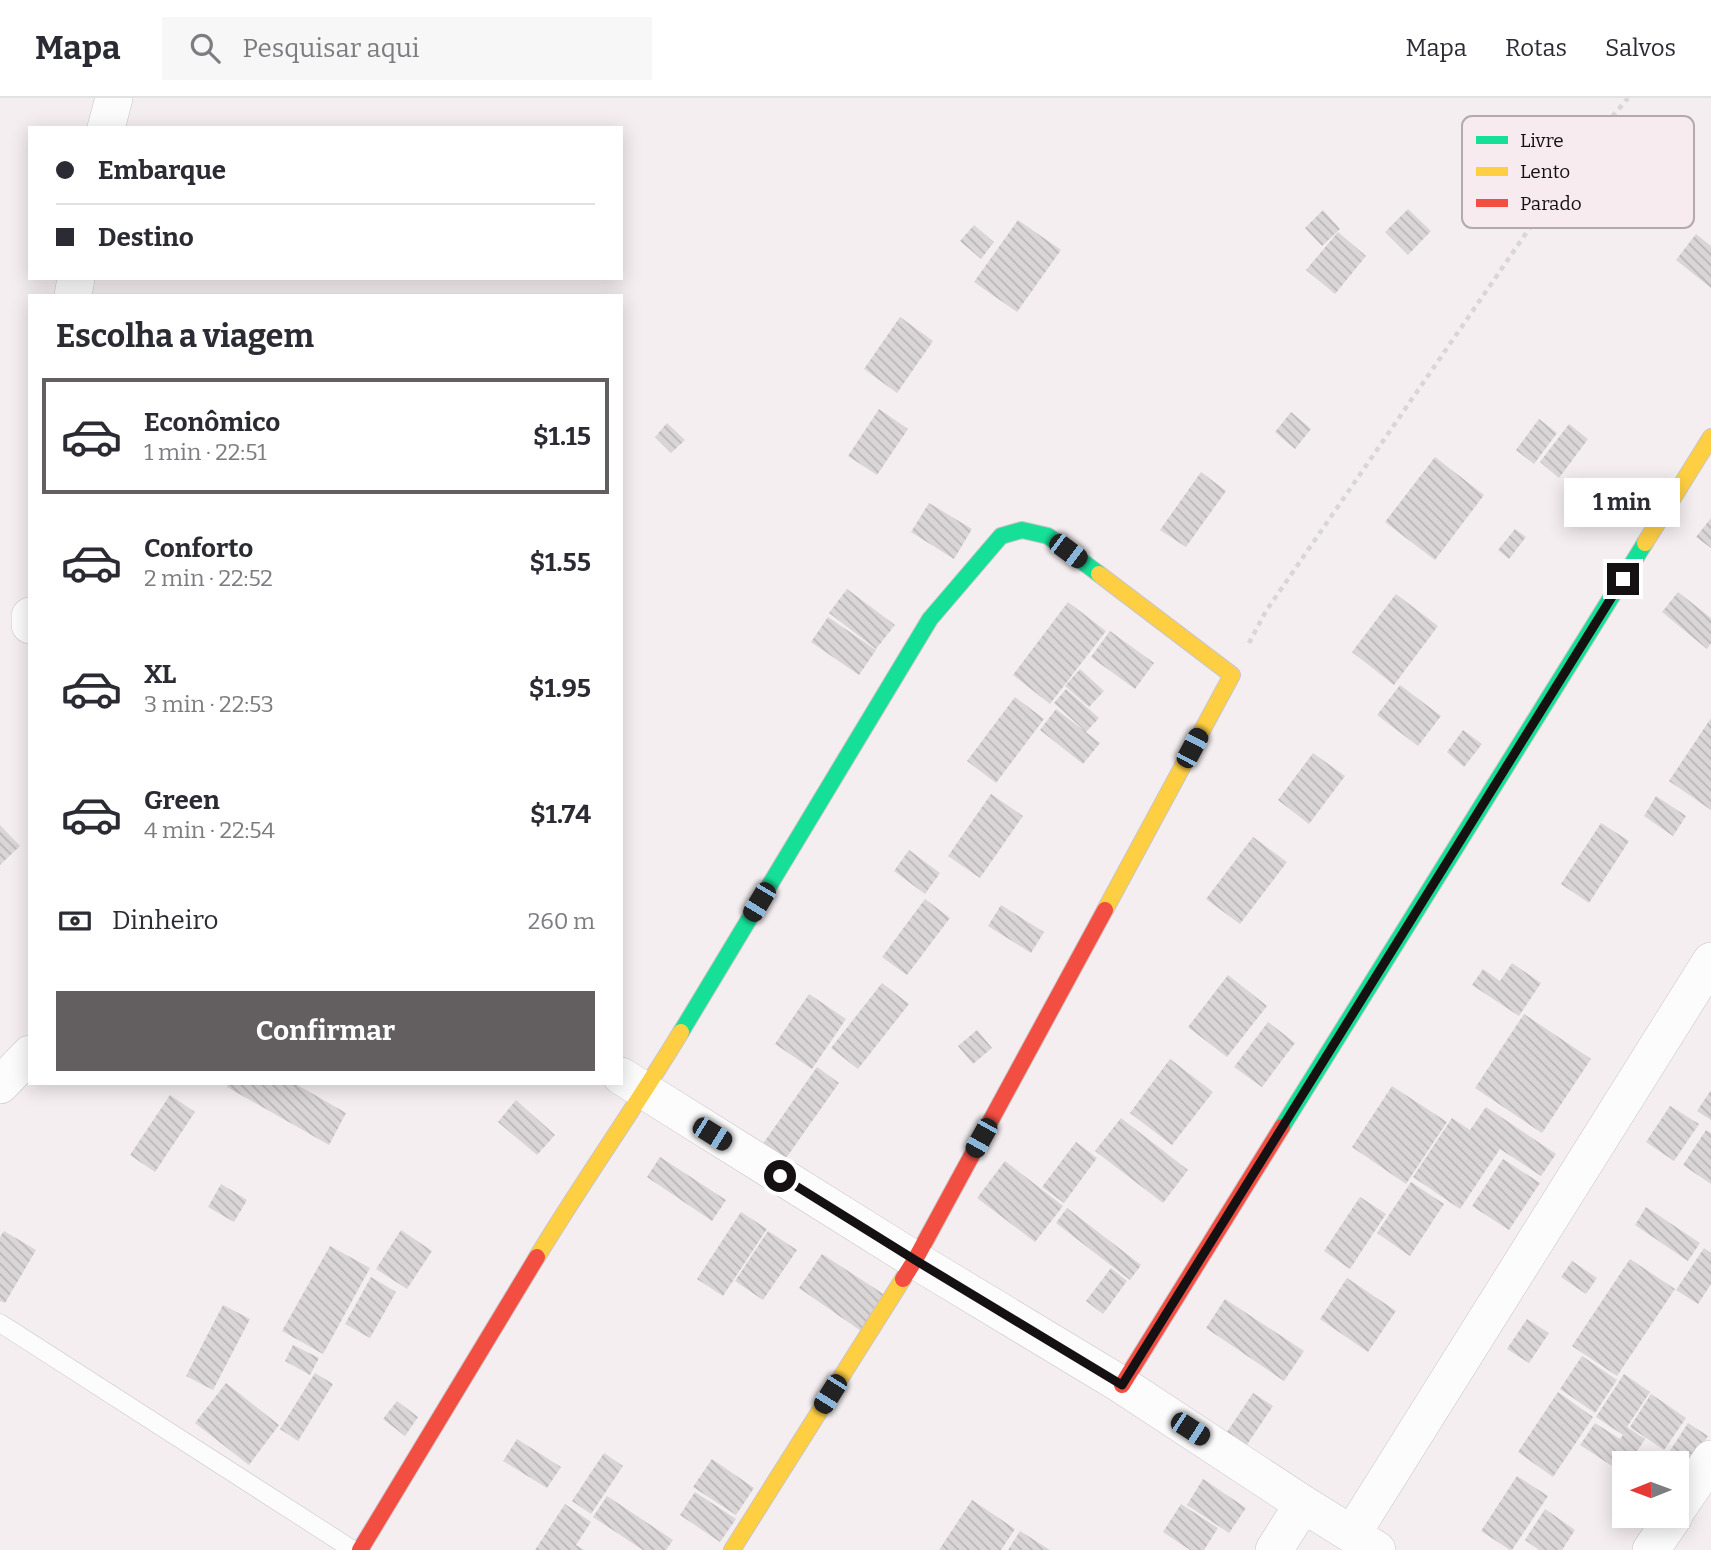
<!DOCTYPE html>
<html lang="pt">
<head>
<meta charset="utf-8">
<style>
	:root { --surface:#fff; --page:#f7f7f7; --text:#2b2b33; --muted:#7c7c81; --line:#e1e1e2; --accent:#635e60 }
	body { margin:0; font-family:Bitter,serif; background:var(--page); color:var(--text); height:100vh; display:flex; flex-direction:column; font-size:26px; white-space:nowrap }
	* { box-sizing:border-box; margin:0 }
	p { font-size:23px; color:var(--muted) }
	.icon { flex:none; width:38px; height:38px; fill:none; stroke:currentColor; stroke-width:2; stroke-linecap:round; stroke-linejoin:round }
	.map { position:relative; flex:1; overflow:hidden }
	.details { position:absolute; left:28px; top:196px; width:595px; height:791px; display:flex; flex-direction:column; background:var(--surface); border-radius:0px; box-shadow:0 4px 18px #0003 }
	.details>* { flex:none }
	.top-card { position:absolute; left:28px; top:28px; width:595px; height:154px; border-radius:0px; box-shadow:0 4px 18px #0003; display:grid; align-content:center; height:154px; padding:0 28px; background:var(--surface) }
	.needle { width:46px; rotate:269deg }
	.controls { position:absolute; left:1612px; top:1353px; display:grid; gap:14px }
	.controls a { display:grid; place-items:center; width:77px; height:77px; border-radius:0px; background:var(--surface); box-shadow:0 4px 18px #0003; font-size:35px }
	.end { position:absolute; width:32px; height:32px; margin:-16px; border:9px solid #151113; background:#fff; box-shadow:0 0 0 4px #fff }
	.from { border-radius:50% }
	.bubble { position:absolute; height:49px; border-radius:0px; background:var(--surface); box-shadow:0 4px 18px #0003; font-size:23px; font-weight:700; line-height:49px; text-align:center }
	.car { position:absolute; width:21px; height:42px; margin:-21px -10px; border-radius:9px; box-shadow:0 0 5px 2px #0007; background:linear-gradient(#222 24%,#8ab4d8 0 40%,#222 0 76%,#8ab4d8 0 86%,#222 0) }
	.top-card b { display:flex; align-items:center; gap:24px; height:66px; font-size:26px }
	.top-card b+b { border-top:2px solid var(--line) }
	.top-card i { width:18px; height:18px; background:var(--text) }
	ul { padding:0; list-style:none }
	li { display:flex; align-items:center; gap:21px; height:116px; margin:0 14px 10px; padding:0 14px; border:4px solid transparent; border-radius:0px }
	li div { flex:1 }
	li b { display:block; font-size:26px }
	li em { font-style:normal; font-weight:700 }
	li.active { border-color:var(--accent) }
	li>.icon { width:63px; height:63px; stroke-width:1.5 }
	h2 { padding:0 28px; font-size:32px; line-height:84px }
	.pay { display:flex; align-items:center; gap:18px; height:77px; padding:0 28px; font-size:26px }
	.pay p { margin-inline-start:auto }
	.action { display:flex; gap:14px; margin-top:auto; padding:14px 28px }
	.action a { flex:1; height:80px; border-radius:0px; background:var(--accent); color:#fff; font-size:28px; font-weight:700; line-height:80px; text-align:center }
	header { display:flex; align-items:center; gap:42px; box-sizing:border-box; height:98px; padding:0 35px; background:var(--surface); border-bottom:2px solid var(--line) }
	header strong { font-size:33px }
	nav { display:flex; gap:38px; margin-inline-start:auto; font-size:24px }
	.search { width:490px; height:63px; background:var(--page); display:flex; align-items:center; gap:18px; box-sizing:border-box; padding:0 24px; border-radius:0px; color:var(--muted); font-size:26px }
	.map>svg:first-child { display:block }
</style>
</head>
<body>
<header>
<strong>Mapa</strong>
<div class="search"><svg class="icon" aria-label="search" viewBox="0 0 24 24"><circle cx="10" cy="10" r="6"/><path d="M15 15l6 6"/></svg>Pesquisar aqui</div>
<nav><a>Mapa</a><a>Rotas</a><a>Salvos</a></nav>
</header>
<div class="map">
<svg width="1711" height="1452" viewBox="0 0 1711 1452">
	<defs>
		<pattern id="building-back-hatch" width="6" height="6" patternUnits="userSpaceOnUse" patternTransform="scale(1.75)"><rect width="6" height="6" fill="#dad5d7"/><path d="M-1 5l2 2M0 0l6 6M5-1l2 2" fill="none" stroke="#bab6b8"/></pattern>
	</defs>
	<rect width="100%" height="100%" fill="#f4eef0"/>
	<!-- building -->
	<path fill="url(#building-back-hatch)" d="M 1408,111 L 1431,133 L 1408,157 L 1385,134 Z
		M 1323,112 L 1340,131 L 1322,148 L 1305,130 Z
		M 1018,122 L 1061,152 L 1017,214 L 974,184 Z
		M 974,127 L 994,144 L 981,161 L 960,143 Z
		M 1338,134 L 1366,158 L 1335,196 L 1306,172 Z
		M 1696,136 L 1711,148 L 1711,190 L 1676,162 Z
		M 900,219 L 933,243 L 897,295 L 864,271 Z
		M 879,311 L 908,331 L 877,377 L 848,358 Z
		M 1291,314 L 1311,331 L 1295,351 L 1275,334 Z
		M 1539,321 L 1557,335 L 1534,366 L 1516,352 Z
		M 667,325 L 685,342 L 671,355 L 655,339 Z
		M 1569,326 L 1588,341 L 1559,380 L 1540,364 Z
		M 1435,359 L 1484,397 L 1435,462 L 1385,424 Z
		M 1201,374 L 1226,393 L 1186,449 L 1160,432 Z
		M 929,405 L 972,431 L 954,461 L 911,434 Z
		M 1711,420 L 1711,450 L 1696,439 Z
		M 1515,431 L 1526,439 L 1509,461 L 1498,452 Z
		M 847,491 L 895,527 L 876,551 L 829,515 Z
		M 1678,494 L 1711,520 L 1711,545 L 1707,551 L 1662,514 Z
		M 1396,496 L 1438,528 L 1394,587 L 1352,554 Z
		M 1068,504 L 1106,533 L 1050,606 L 1013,577 Z
		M 828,519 L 876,552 L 859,577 L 811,544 Z
		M 1110,533 L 1154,565 L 1135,591 L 1091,559 Z
		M 1080,571 L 1104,593 L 1089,609 L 1065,588 Z
		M 1400,587 L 1441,618 L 1418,648 L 1377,617 Z
		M 1066,591 L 1099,620 L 1086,634 L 1054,605 Z
		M 1015,599 L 1044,621 L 996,685 L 967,663 Z
		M 1056,611 L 1100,645 L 1083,666 L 1040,632 Z
		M 1711,620 L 1711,712 L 1669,683 Z
		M 1463,632 L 1482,646 L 1464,669 L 1447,654 Z
		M 1313,655 L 1345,678 L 1309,726 L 1278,702 Z
		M 991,696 L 1023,718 L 980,780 L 948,758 Z
		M 1656,698 L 1686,718 L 1673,738 L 1644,718 Z
		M 1601,725 L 1629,743 L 1589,805 L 1561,786 Z
		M 0,727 L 20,748 L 0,767 Z
		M 1253,739 L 1287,764 L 1240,826 L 1206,801 Z
		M 909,752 L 940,775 L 925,796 L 894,773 Z
		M 925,801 L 950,820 L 907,877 L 882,859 Z
		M 1001,807 L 1044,834 L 1031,855 L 988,828 Z
		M 1512,865 L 1541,885 L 1519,918 L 1472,887 L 1483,871 L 1500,883 Z
		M 1228,877 L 1267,908 L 1227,959 L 1188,929 Z
		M 882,885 L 909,906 L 858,971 L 831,950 Z
		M 809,896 L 846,921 L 812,971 L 775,946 Z
		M 1524,916 L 1591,961 L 1542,1035 L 1475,990 Z
		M 1268,924 L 1295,945 L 1262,989 L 1234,969 Z
		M 977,932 L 992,950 L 973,966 L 958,948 Z
		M 1170,961 L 1213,994 L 1172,1047 L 1130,1015 Z
		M 817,969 L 839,985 L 784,1063 L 762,1047 Z
		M 229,985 L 294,985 L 346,1015 L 329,1047 L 227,989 Z
		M 1392,988 L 1447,1024 L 1406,1086 L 1352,1049 Z
		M 1711,992 L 1711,1022 L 1697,1013 Z
		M 170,997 L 195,1014 L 155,1074 L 130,1057 Z
		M 516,1002 L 555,1037 L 537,1057 L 498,1024 Z
		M 1670,1008 L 1699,1026 L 1674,1063 L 1646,1044 Z
		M 1486,1009 L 1556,1056 L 1541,1078 L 1500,1051 L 1460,1111 L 1413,1079 L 1452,1020 L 1470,1032 Z
		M 1121,1020 L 1188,1072 L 1163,1105 L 1095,1053 Z
		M 1706,1032 L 1711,1035 L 1711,1086 L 1683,1067 Z
		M 1076,1044 L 1097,1060 L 1064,1105 L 1042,1089 Z
		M 660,1059 L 726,1102 L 712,1123 L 647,1079 Z
		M 1503,1061 L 1540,1085 L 1509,1132 L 1472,1108 Z
		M 1005,1063 L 1063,1108 L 1035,1144 L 977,1100 Z
		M 1411,1084 L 1444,1106 L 1410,1158 L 1377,1135 Z
		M 221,1086 L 247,1102 L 234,1124 L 208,1109 Z
		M 1360,1099 L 1386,1116 L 1350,1171 L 1324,1153 Z
		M 1646,1109 L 1700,1145 L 1688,1163 L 1635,1127 Z
		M 1067,1110 L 1141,1167 L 1130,1182 L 1056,1125 Z
		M 741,1114 L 767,1131 L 723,1198 L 697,1181 Z
		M 401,1132 L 432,1153 L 407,1191 L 376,1171 Z
		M 4,1133 L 36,1152 L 5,1205 L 0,1203 L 0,1139 Z
		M 768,1133 L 797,1152 L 763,1202 L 735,1183 Z
		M 330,1148 L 370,1170 L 323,1256 L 282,1233 Z
		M 1704,1150 L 1711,1155 L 1711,1186 L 1698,1206 L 1676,1192 Z
		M 822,1156 L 885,1197 L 861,1233 L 799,1190 Z
		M 1630,1161 L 1675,1191 L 1617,1278 L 1572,1248 Z
		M 1572,1163 L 1597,1180 L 1586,1196 L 1561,1179 Z
		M 1111,1170 L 1127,1183 L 1103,1216 L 1086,1203 Z
		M 371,1179 L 396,1194 L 370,1240 L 345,1226 Z
		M 1347,1180 L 1396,1213 L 1368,1254 L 1320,1221 Z
		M 1225,1201 L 1304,1253 L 1284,1283 L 1206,1230 Z
		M 223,1207 L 250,1221 L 213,1292 L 186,1278 Z
		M 1527,1221 L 1549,1235 L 1529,1265 L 1507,1251 Z
		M 293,1247 L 319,1260 L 310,1277 L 285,1263 Z
		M 1582,1258 L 1617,1282 L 1595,1315 L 1560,1291 Z
		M 315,1275 L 333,1286 L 298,1343 L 280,1331 Z
		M 1624,1276 L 1650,1294 L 1627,1329 L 1645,1341 L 1629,1365 L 1624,1365 L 1623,1375 L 1580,1347 L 1595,1325 L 1620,1341 L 1623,1337 L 1596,1319 Z
		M 226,1285 L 279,1327 L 249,1367 L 195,1325 Z
		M 1558,1294 L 1593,1319 L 1553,1379 L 1518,1354 Z
		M 1253,1295 L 1273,1308 L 1244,1351 L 1225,1337 Z
		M 1651,1296 L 1686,1320 L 1664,1352 L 1630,1329 Z
		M 397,1303 L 418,1319 L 405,1338 L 383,1321 Z
		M 1688,1325 L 1708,1338 L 1681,1379 L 1676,1376 L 1676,1365 L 1662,1365 Z
		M 517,1341 L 561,1369 L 547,1390 L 503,1363 Z
		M 604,1355 L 623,1368 L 591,1416 L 572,1403 Z
		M 712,1361 L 754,1390 L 736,1417 L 693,1389 Z
		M 1517,1378 L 1548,1398 L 1512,1452 L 1510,1452 L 1481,1433 Z
		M 1203,1381 L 1246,1410 L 1229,1435 L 1187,1407 Z
		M 695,1394 L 736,1421 L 720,1444 L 680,1417 Z
		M 607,1398 L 673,1442 L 666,1452 L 643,1452 L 593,1419 Z
		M 972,1402 L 1015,1431 L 1001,1452 L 939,1452 Z
		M 565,1406 L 591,1424 L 576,1447 L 584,1452 L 535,1452 Z
		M 1181,1406 L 1218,1430 L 1204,1452 L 1190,1452 L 1163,1434 Z
		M 1545,1411 L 1575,1432 L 1562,1452 L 1539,1452 L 1525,1442 Z
		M 1020,1433 L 1050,1452 L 1008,1452 Z"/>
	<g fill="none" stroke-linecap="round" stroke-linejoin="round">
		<!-- lane casing -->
		<g stroke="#cac5c7" stroke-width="19">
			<path id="lane" d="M 0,1225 L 353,1452"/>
		</g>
		<!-- street casing -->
		<g stroke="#cac5c7" stroke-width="38">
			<path id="street" d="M 106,30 L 114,0
				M 73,198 L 76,180
				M 30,518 L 30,527
				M 621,978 L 915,1162 L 1122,1287 L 1303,1406 L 1377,1452
				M 0,987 L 30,956
				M 1676,1413 L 1711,1361
				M 1352,1436 L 1711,863
				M 1274,1452 L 1303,1406
				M 1651,1452 L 1674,1418"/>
		</g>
		<!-- fast casing -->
		<g stroke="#cac5c7" stroke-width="18">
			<path id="fast" d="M 681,934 L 930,521 L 1001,438 L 1022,432 L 1048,438 L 1099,476
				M 1282,1029 L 1645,445"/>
		</g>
		<!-- slow casing -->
		<g stroke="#cac5c7" stroke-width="18">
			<path id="slow" d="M 1645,445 L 1711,339
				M 1099,476 L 1232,577 L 1105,812
				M 537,1159 C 583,1083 635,1010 681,934
				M 732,1452 L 903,1181"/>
		</g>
		<!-- jam casing -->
		<g stroke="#cac5c7" stroke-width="18">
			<path id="jam" d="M 903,1181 L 915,1162 L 1105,812
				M 1122,1287 L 1282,1029
				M 360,1452 L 537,1159"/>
		</g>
		<!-- path -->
		<path stroke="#d9d6d7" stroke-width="4.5" stroke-dasharray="5 5" stroke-linecap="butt" d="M 1249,545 L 1266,513 L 1582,54 L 1628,0"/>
		<!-- lane -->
		<use href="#lane" stroke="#fdfcfd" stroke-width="18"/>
		<!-- street -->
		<use href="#street" stroke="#fdfcfd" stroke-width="37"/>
		<!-- fast -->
		<use href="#fast" stroke="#16e098" stroke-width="16"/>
		<!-- slow -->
		<use href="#slow" stroke="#ffcf43" stroke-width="16"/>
		<!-- jam -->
		<use href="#jam" stroke="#f24e42" stroke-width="16"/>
	</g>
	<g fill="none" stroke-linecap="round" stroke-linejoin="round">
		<!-- route -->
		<path stroke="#151113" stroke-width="9" d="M 780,1078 L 915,1162 L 1122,1287 L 1623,481"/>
	</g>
	<!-- legend -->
	<rect x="1462" y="18" width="232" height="112" rx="10" fill="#f7ebef" stroke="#b3aaad" stroke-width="2"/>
	<rect x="1476" y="38" width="32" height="8" fill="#16e098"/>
	<rect x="1476" y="69" width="32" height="9" fill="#ffcf43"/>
	<rect x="1476" y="101" width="32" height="8" fill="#f24e42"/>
	<g font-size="19" fill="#151113">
		<text x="1520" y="49">Livre</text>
		<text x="1520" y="80">Lento</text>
		<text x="1520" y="112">Parado</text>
	</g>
</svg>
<div class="controls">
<a><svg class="needle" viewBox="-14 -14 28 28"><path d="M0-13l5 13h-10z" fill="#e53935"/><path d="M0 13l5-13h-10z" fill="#7c7c81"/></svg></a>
</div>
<i class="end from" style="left:780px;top:1078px"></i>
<i class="end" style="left:1623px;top:481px"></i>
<div class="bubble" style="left:1564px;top:380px;width:116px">1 min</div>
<i class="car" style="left:1068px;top:453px;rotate:127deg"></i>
<i class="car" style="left:1192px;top:650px;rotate:28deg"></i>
<i class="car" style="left:759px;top:804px;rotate:211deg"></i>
<i class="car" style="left:712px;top:1036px;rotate:122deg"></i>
<i class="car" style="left:981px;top:1040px;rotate:209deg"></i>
<i class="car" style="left:830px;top:1296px;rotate:212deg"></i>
<i class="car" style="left:1190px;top:1331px;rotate:123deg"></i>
<div class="top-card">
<b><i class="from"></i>Embarque</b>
<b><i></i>Destino</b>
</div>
<section class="details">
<h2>Escolha a viagem</h2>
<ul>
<li class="active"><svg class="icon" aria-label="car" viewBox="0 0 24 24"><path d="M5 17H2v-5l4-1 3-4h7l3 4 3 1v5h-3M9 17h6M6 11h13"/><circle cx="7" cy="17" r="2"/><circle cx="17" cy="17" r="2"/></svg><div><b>Econômico</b><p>1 min · 22:51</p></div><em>$1.15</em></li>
<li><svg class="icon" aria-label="car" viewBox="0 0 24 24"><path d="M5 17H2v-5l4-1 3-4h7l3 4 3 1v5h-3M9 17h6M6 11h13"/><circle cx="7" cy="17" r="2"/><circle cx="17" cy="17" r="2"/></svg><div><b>Conforto</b><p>2 min · 22:52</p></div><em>$1.55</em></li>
<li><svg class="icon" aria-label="car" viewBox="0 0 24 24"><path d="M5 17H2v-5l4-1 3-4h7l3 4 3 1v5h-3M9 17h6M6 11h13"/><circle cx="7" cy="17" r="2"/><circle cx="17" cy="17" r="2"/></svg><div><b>XL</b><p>3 min · 22:53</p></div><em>$1.95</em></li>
<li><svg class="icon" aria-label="car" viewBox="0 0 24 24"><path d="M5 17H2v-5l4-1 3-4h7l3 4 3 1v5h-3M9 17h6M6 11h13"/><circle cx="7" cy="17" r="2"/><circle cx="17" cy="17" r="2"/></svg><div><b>Green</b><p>4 min · 22:54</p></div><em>$1.74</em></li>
</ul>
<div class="pay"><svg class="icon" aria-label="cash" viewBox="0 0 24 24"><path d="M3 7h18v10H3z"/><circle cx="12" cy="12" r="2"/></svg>Dinheiro<p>260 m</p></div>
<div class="action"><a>Confirmar</a></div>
</section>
</div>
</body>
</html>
